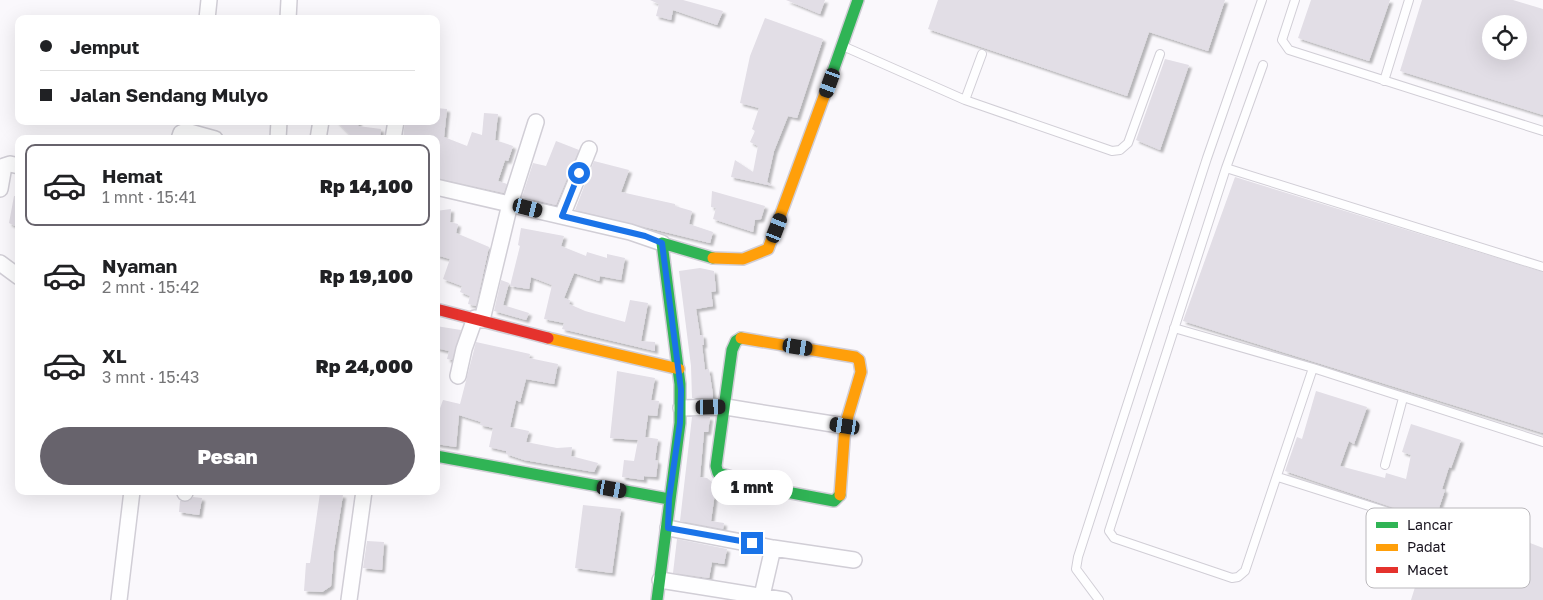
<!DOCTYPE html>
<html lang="id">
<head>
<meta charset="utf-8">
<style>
	:root { --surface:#fff; --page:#f6f6f6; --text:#202124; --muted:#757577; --line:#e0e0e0; --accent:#67636c }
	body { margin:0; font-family:"Golos Text",sans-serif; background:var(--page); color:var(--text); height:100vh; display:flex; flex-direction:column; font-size:19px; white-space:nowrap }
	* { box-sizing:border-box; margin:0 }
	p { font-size:16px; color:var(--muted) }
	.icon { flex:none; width:28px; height:28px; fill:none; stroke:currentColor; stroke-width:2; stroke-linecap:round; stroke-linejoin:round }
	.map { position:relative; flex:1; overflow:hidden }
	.details { position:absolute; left:15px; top:135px; width:425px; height:360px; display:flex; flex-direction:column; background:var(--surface); border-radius:10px; box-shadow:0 5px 20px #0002 }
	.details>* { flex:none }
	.top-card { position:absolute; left:15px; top:15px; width:425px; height:110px; border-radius:10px; box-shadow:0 5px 20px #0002; display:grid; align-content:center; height:110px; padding:0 25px; background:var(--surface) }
	.controls { position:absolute; left:1482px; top:15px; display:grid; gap:10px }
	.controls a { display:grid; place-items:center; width:45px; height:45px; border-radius:50%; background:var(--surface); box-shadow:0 5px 20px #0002; font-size:25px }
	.end { position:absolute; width:22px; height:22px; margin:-11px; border:6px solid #1a73e8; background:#fff; box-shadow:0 0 0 2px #fff }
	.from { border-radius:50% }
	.bubble { position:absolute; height:35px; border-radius:18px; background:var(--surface); box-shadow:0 5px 20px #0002; font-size:16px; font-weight:800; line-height:35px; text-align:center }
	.car { position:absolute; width:15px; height:30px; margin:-15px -8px; border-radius:6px; box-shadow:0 0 4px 1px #0007; background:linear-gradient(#222 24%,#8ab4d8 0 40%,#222 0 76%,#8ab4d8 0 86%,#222 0) }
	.top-card b { display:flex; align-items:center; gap:18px; height:48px; font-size:19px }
	.top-card b+b { border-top:1px solid var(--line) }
	.top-card i { width:12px; height:12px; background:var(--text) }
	ul { padding:9px 0 0; list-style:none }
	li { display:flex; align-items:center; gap:15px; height:82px; margin:0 10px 8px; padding:0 15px; border:2px solid transparent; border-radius:10px }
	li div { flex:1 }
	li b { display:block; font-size:19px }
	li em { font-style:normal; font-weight:800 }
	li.on { border-color:var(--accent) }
	li>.icon { width:45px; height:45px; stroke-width:1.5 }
	.button { display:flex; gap:10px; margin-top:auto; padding:10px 25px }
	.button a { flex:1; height:58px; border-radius:30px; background:var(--accent); color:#fff; font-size:20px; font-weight:800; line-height:58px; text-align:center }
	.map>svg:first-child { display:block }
</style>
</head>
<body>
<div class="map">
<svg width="1543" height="600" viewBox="0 0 1543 600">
	<defs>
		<filter id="shadow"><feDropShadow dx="3" dy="3" stdDeviation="1" flood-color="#0004"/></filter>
	</defs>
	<rect width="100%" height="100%" fill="#faf8fc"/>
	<!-- building -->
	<path fill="#e2dee6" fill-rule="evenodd" filter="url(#shadow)" d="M 650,0 L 683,0 L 723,11 L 717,25 L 673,10 L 671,20 L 656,16 L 659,4 Z
		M 786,0 L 825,0 L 820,14 Z
		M 938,0 L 1225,0 L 1208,51 L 1149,32 L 1127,96 L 928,29 Z
		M 1311,0 L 1390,0 L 1369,61 L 1298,38 Z
		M 1422,0 L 1513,0 L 1543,9 L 1543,115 L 1400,71 ZM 1491,24 L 1519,24 L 1519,51 L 1491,51 Z
		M 765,18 L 823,39 L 797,118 L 788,116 L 774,151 L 767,182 L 773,186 L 731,177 L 735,160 L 753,172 L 758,146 L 750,142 L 755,131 L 752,129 L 759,108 L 740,103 L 750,56 Z
		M 1165,59 L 1189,65 L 1160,150 L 1136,140 Z
		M 436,108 L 447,109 L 444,137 L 467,146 L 472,132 L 482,135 L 484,113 L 498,114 L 495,140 L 513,146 L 508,161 L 505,160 L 498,181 L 507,184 L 504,193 L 436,178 L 436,139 L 403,139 L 405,121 L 436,121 Z
		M 336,121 L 359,121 L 358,126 L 381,129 L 380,139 L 354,139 Z
		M 556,141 L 579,150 L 556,205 L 522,197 L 533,163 L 546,166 Z
		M 594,161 L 629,170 L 621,192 L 675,204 L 675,206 L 692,211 L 689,224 L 713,232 L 710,243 L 575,210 Z
		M 1235,177 L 1543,272 L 1543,433 L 1183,321 Z
		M 712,191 L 765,206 L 761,219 L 755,220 L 753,232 L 713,219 L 716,208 L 711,207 Z
		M 14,196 L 19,196 L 19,228 L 9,223 Z
		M 451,209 L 450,222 L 458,224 L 456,233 L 489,247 L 476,306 L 468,304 L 470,296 L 460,292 L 462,286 L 443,279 L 450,259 L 436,255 L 436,211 Z
		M 521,228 L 564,236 L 561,246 L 586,256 L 587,252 L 607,258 L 607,254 L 625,258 L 621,280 L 600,276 L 599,281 L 574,273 L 564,298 L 570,300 L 569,304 L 585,311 L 625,322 L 630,300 L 648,303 L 641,341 L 655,342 L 655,351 L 562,329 L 564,323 L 544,319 L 552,285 L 531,277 L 529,289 L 510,286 L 520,246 L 518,245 Z
		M 700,268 L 714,271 L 716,291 L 711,292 L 713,306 L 696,309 L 700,335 L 703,335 L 704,345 L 702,345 L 705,370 L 709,369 L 713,395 L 713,398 L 692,398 L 691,366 L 679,271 Z
		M 501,280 L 509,283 L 503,305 L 529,313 L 526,320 L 494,311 Z
		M 436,326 L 461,330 L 452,360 L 447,359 L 449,351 L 436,348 Z
		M 476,342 L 530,354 L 529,358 L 558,364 L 554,384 L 526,379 L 520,402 L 516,400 L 510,427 L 529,431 L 526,442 L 557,448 L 572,447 L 571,456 L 598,463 L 594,472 L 524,460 L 506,454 L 506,451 L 489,447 L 493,428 L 480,425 L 481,422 L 459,415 L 456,447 L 436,444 L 436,411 L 439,411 L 443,400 L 460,404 Z
		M 617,371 L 655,378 L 651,400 L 659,401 L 657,416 L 648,415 L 645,437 L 658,439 L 655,460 L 658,461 L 656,477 L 644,476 L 644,480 L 622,477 L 624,460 L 634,461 L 638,440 L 610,438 Z
		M 1316,391 L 1367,407 L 1354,444 L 1349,441 L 1340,466 L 1385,478 L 1386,473 L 1406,479 L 1411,455 L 1402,452 L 1411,424 L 1461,440 L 1451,468 L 1449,467 L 1442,489 L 1445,490 L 1439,508 L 1543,548 L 1543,600 L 1411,600 L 1434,526 L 1433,521 L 1285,471 L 1297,437 L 1302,439 Z
		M 692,417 L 710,417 L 708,432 L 704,432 L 700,477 L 707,478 L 716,486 L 711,521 L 724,523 L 723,529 L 680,521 Z
		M 320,493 L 343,495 L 334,551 L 331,586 L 322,592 L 304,591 L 306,563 L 310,563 Z
		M 193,497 L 202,498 L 199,515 L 179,512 L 180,501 L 189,501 Z
		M 583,505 L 621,509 L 612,573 L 575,568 Z
		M 677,539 L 727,549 L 724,564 L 712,562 L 709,578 L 673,573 Z
		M 367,541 L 384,542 L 382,570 L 363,568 Z"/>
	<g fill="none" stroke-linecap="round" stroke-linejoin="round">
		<!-- lane casing -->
		<g stroke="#d1ced6" stroke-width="10">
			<path id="lane" d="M 1295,0 L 1282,40 L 1289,50 L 1543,131
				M 845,47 L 965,100 L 1112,151 L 1120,150 L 1128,143 L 1160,54
				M 1384,81 L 1409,0
				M 965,100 L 982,54
				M 1226,168 L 1543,267
				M 1174,328 L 1313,368 L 1245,571 L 1238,577 L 1232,578 L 1114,538 L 1109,531 L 1226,168 L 1263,65
				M 1313,368 L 1543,442
				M 1385,465 L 1403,398
				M 1278,477 L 1429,525
				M 1099,600 L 1076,569 L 1078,557 L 1207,158 L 1262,0"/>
		</g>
		<!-- street casing -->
		<g stroke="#d1ced6" stroke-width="18">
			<path id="street" d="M 207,19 L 209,0
				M 288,19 L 289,0
				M 179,139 L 181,133 L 186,131 L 215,139
				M 278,139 L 279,121
				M 318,139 L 321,121
				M 393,139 L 396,121
				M 436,187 L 630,232 L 662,243
				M 0,189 L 4,166 L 10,164 L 19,166
				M 562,216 L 589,149
				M 0,263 L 19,277
				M 482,320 L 510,204 L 536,122
				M 458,376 L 464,349 L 475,318
				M 681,408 L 726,407 L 845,426
				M 185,493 L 185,491
				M 668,528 L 773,548 L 854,560
				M 660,580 L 784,600
				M 119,600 L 132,491
				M 349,600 L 364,491
				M 761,600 L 773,548"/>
		</g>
		<!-- fast casing -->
		<g stroke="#d1ced6" stroke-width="14">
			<path id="fast" d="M 826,91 L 858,0
				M 741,338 L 736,341 L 732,350 L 716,466 L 718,473 L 776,490 L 834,501 L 840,495
				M 436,456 L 669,499
				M 657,600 L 680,423 L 680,384 L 662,243 L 713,258"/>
		</g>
		<!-- slow casing -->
		<g stroke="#d1ced6" stroke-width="14">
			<path id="slow" d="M 713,258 L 743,259 L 768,249 L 826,91
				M 548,338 L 679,369
				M 741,338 L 855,357 L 859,360 L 861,372 L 845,426 L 840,495"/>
		</g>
		<!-- jam casing -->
		<g stroke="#d1ced6" stroke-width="14">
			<path id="jam" d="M 436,309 L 548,338"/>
		</g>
		<!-- lane -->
		<use href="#lane" stroke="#fefeff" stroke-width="8"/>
		<!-- street -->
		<use href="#street" stroke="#fefeff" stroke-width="15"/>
		<!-- fast -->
		<use href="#fast" stroke="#30b455" stroke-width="11"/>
		<!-- slow -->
		<use href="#slow" stroke="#ff9f0a" stroke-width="11"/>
		<!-- jam -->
		<use href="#jam" stroke="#e5322d" stroke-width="11"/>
	</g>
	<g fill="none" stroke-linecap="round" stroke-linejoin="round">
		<!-- route -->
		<path stroke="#1a73e8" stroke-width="6" d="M 579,173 L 562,216 L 645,236 L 662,243 L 681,390 L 680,423 L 669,499 L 668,528 L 752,543"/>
	</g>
	<!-- legend -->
	<rect x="1366" y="508" width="164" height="80" rx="8" fill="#fff" stroke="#bab8bc" stroke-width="1"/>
	<rect x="1376" y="522" width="22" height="6" fill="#30b455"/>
	<rect x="1376" y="544" width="22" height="7" fill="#ff9f0a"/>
	<rect x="1376" y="567" width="22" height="6" fill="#e5322d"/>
	<g font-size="14" fill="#18131e">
		<text x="1407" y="530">Lancar</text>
		<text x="1407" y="552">Padat</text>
		<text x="1407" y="575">Macet</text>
	</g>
</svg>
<div class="controls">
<a><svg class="icon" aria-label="locate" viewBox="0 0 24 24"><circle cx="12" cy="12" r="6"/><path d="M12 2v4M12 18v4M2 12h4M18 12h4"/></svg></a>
</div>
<i class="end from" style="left:579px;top:173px"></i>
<i class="end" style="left:752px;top:543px"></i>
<div class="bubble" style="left:711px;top:470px;width:82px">1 mnt</div>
<i class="car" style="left:830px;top:83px;rotate:200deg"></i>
<i class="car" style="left:528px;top:208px;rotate:104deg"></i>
<i class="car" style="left:777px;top:228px;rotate:21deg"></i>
<i class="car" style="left:798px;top:347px;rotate:99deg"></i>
<i class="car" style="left:711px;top:407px;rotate:89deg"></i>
<i class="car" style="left:845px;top:426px;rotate:279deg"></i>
<i class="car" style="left:612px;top:489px;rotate:100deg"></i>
<div class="top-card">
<b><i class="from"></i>Jemput</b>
<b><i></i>Jalan Sendang Mulyo</b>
</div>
<section class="details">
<ul>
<li class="on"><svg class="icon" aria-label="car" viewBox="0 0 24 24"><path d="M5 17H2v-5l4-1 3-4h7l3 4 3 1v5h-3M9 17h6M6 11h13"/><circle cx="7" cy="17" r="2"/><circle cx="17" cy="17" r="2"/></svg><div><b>Hemat</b><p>1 mnt · 15:41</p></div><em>Rp 14,100</em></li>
<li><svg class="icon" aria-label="car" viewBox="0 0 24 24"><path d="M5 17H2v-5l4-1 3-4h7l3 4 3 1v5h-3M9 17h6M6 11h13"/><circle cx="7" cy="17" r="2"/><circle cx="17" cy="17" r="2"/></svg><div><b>Nyaman</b><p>2 mnt · 15:42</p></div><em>Rp 19,100</em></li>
<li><svg class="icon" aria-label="car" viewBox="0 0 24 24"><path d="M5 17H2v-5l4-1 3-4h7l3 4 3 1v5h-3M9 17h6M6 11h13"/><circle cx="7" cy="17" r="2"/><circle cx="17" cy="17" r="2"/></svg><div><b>XL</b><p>3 mnt · 15:43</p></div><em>Rp 24,000</em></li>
</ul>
<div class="button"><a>Pesan</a></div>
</section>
</div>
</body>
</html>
